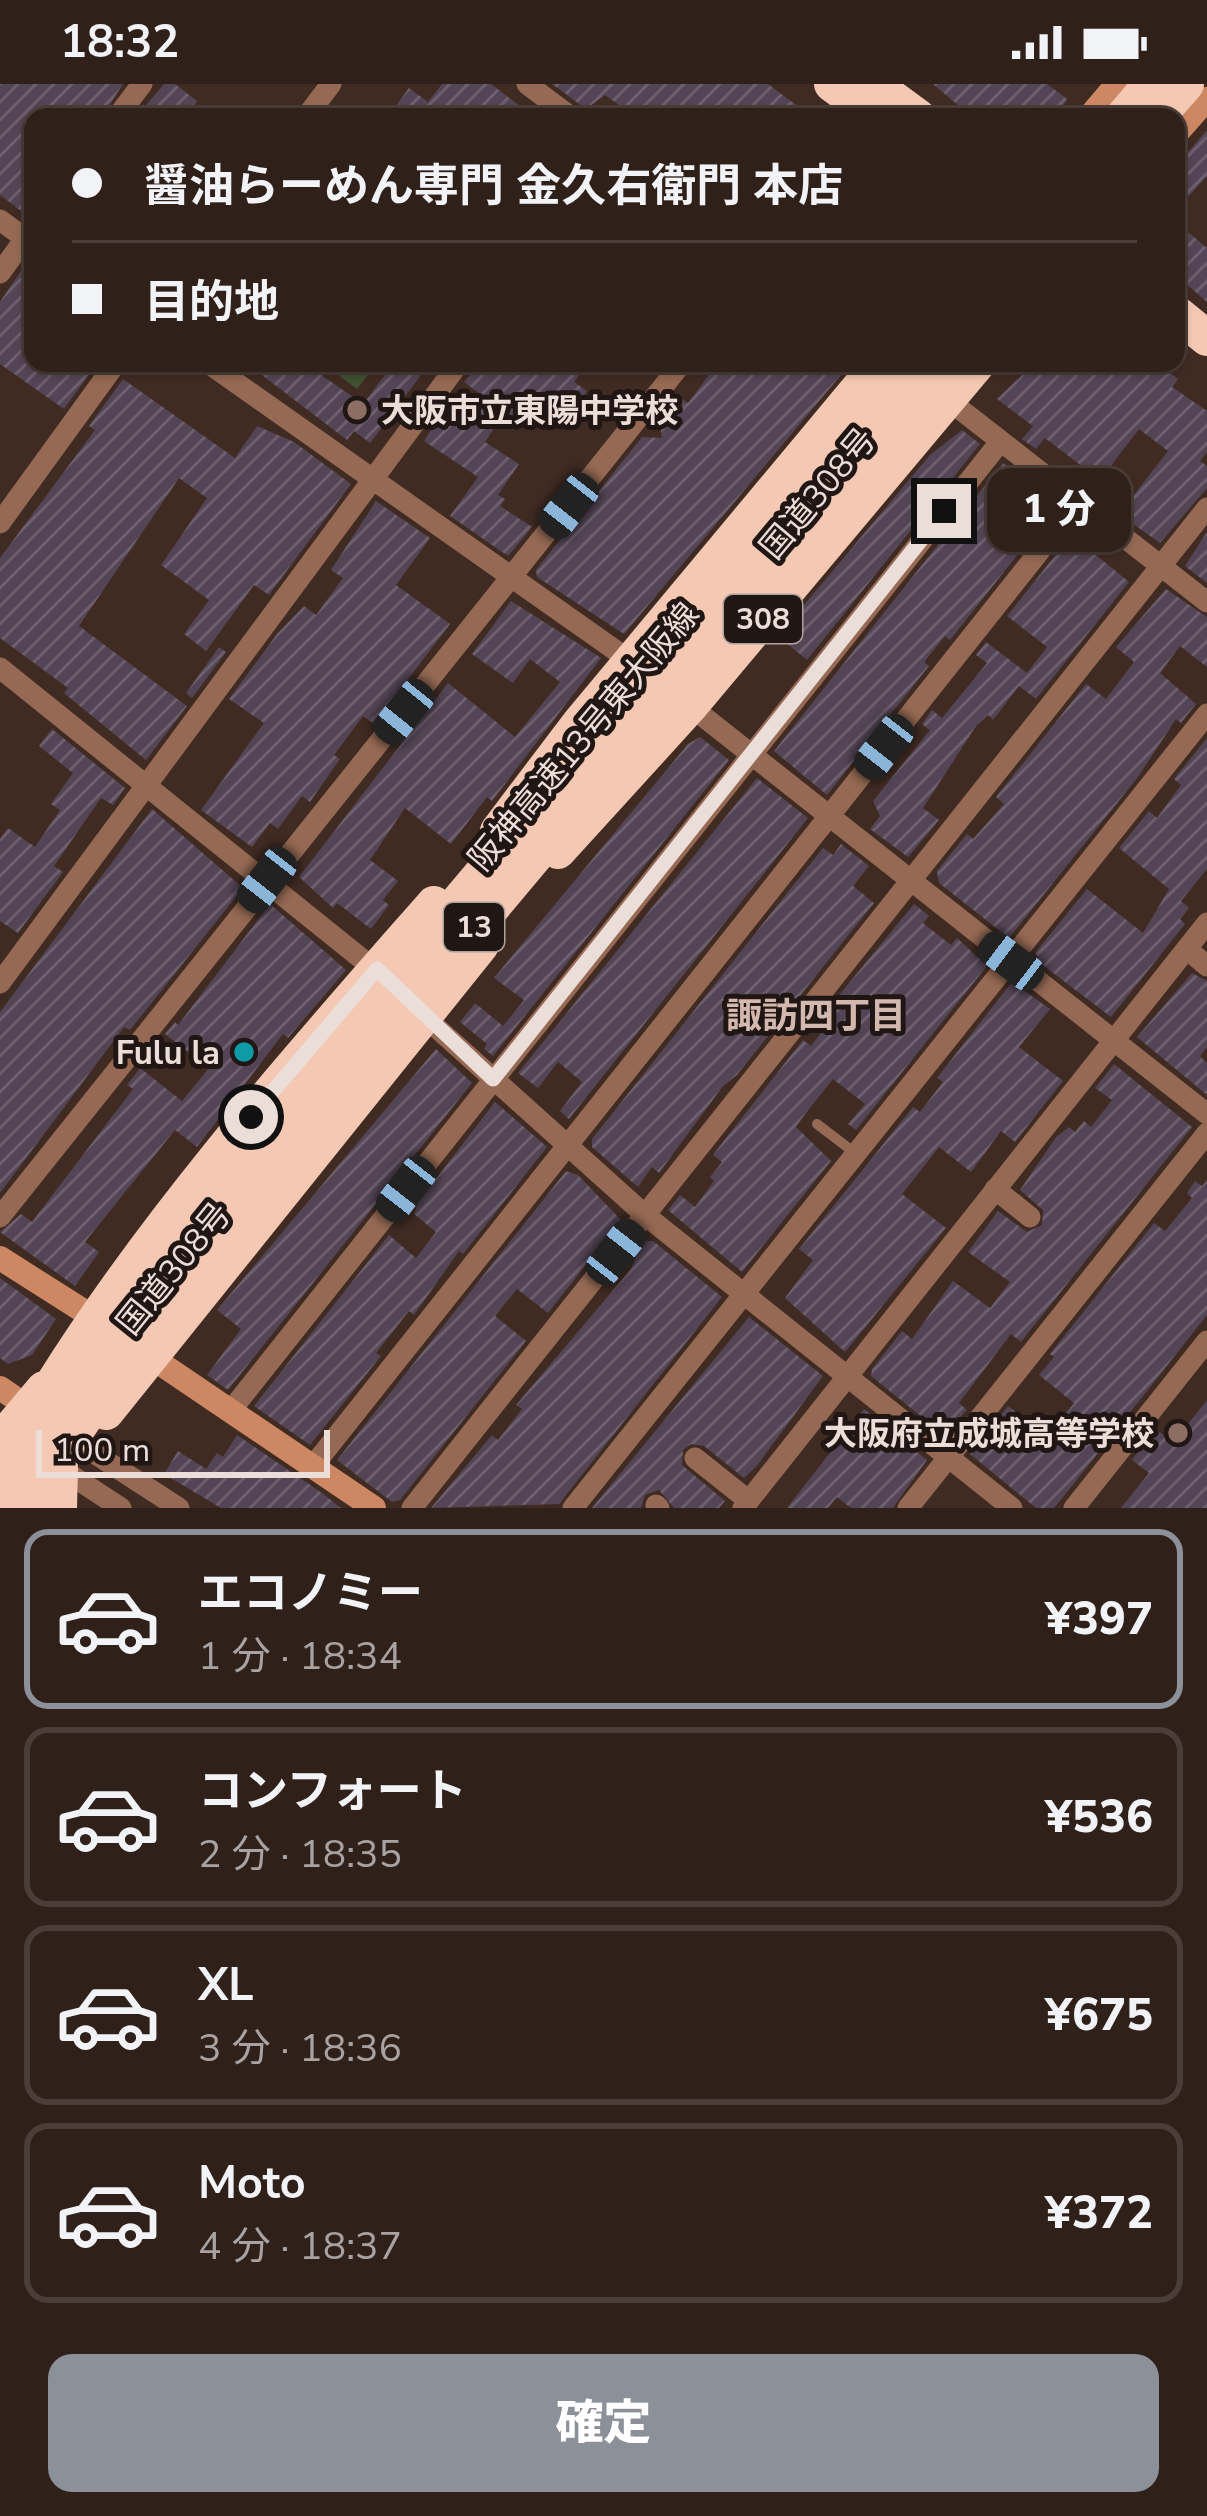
<!DOCTYPE html>
<html lang="ja">
<head>
<meta charset="utf-8">
<style>
	:root { --surface:#30201a; --page:#3c2d27; --text:#f1f3f6; --muted:#a8a3a2; --line:#4b3e39; --accent:#8c9099 }
	body { margin:0; font-family:"Nunito Sans","Noto Sans JP",sans-serif; background:var(--page); color:var(--text); height:100vh; display:flex; flex-direction:column; font-size:45px; white-space:nowrap }
	* { box-sizing:border-box; margin:0 }
	p { font-size:39px; color:var(--muted) }
	.icon { flex:none; width:66px; height:66px; fill:none; stroke:currentColor; stroke-width:2; stroke-linecap:round; stroke-linejoin:round }
	.map { position:relative; height:1424px; overflow:hidden }
	.drawer { display:flex; flex-direction:column; background:var(--surface); flex:1 }
	.drawer>* { flex:none }
	.hud { position:absolute; left:24px; top:24px; width:1161px; height:264px; border-radius:24px; box-shadow:0 3px 9px #0004,0 0 0 3px var(--line); display:grid; align-content:center; height:264px; padding:0 48px; background:var(--surface) }
	.scale { position:absolute; left:36px; bottom:30px; width:294px; box-sizing:border-box; padding-left:12px; border:6px solid #ebded8; border-top:0; font-size:33px; line-height:42px; white-space:nowrap; color:#ebded8; -webkit-text-stroke:9px #201613; paint-order:stroke }
	.end { position:absolute; width:54px; height:54px; margin:-27px; border:15px solid #ebded8; background:#111; box-shadow:0 0 0 6px #111 }
	.from { border-radius:50% }
	.bubble { position:absolute; height:84px; border-radius:24px; background:var(--surface); box-shadow:0 3px 9px #0004,0 0 0 3px var(--line); font-size:39px; font-weight:800; line-height:84px; text-align:center }
	.car { position:absolute; width:36px; height:72px; margin:-36px -18px; border-radius:15px; box-shadow:0 0 9px 3px #0007; background:linear-gradient(#222 24%,#8ab4d8 0 40%,#222 0 76%,#8ab4d8 0 86%,#222 0) }
	.hud b { display:flex; align-items:center; gap:42px; height:114px; font-size:45px }
	.hud b+b { border-top:3px solid var(--line) }
	.hud i { width:30px; height:30px; background:var(--text) }
	ul { padding:21px 0 0; list-style:none }
	li { display:flex; align-items:center; gap:36px; height:180px; margin:0 24px 18px; padding:0 24px; border:6px solid var(--line); border-radius:24px }
	li div { flex:1 }
	li b { display:block; font-size:45px }
	li em { font-style:normal; font-weight:800 }
	li.current { border-color:var(--accent) }
	li>.icon { width:108px; height:108px; stroke-width:1.5 }
	.cta { display:flex; gap:24px; margin-top:auto; padding:24px 48px }
	.cta a { flex:1; height:138px; border-radius:24px; background:var(--accent); color:#fff; font-size:48px; font-weight:800; line-height:138px; text-align:center }
	.status { display:flex; justify-content:space-between; align-items:center; height:84px; padding:0 60px; background:var(--surface); direction:ltr }
	.status svg { height:33px; fill:currentColor }
	.map>svg:first-child { display:block }
</style>
</head>
<body>
<div class="status"><b>18:32</b><svg viewBox="0 0 49 12"><path d="M0 12V9h3v3zM5 12V6h3v6zM10 12V3h3v9zM15 12V0h3v12zM26 1h20v11H26zM47 4h2v5h-2z"/></svg></div>
<div class="map">
<svg width="1207" height="1424" viewBox="0 0 1207 1424">
	<defs>
		<pattern id="building-hatch" width="6" height="6" patternUnits="userSpaceOnUse" patternTransform="scale(3)"><rect width="6" height="6" fill="#544556"/><path d="M-1 1l2-2M0 6l6-6M5 7l2-2" fill="none" stroke="#6d5f6e"/></pattern>
	</defs>
	<rect width="100%" height="100%" fill="#402b23"/>
	<!-- pitch -->
	<path fill="#415232" d="M 322,279 L 377,279 L 357,305 Z"/>
	<!-- building -->
	<path fill="url(#building-hatch)" d="M 0,0 L 123,0 L 102,33 L 33,33 L 33,119 L 25,130 L 0,111 Z
		M 164,0 L 175,0 L 197,17 L 185,33 L 136,33 Z
		M 442,0 L 491,0 L 534,33 L 388,33 L 409,4 L 428,18 Z
		M 552,0 L 768,0 L 812,33 L 636,33 L 605,11 L 586,25 Z
		M 933,0 L 1047,0 L 1067,15 L 1056,33 L 972,33 Z
		M 1207,46 L 1207,92 L 1176,126 L 1176,82 Z
		M 1176,138 L 1207,164 L 1207,218 L 1176,191 Z
		M 23,184 L 33,191 L 26,219 L 33,223 L 33,279 L 97,279 L 64,325 L 0,280 L 0,218 Z
		M 246,279 L 304,279 L 363,320 L 394,279 L 430,279 L 370,359 L 354,347 L 347,356 Z
		M 481,279 L 588,279 L 574,298 L 587,307 L 576,324 L 564,316 L 546,341 L 537,334 L 529,347 L 504,329 L 485,358 L 519,380 L 498,411 L 505,415 L 500,422 L 532,443 L 508,472 L 450,432 L 478,393 L 424,357 L 442,329 L 462,343 L 483,312 L 464,298 Z
		M 718,279 L 851,279 L 624,550 L 537,493 L 536,486 L 642,353 L 662,354 L 659,332 L 676,311 L 688,319 Z
		M 1035,279 L 1157,279 L 1178,295 L 1172,303 L 1207,327 L 1207,368 L 1200,377 L 1207,382 L 1207,404 L 1160,459 L 1119,430 L 1168,367 L 1139,345 L 1100,396 L 1045,354 L 1036,365 L 1022,355 L 1033,342 L 997,315 Z
		M 123,295 L 235,374 L 257,342 L 294,358 L 351,400 L 269,511 L 254,501 L 206,567 L 184,550 L 209,516 L 161,481 L 207,414 L 179,394 L 79,542 L 187,622 L 146,676 L 64,609 L 68,604 L 0,554 L 0,474 L 95,346 L 89,342 Z
		M 962,346 L 980,360 L 807,576 L 778,552 L 930,371 Z
		M 1003,379 L 1058,420 L 950,556 L 945,552 L 924,578 L 929,582 L 827,711 L 774,667 Z
		M 376,417 L 430,454 L 396,501 L 450,540 L 374,640 L 363,632 L 334,671 L 340,675 L 310,718 L 302,712 L 278,745 L 270,739 L 252,763 L 201,726 L 264,639 L 229,615 L 277,550 L 304,522 L 316,531 L 343,494 L 331,486 Z
		M 1080,440 L 1103,462 L 1096,471 L 1129,498 L 1036,615 L 1019,602 L 993,636 L 988,631 L 976,642 L 923,724 L 939,736 L 908,773 L 870,745 L 880,732 L 873,717 L 930,646 L 922,640 L 932,626 L 942,634 L 987,579 L 976,571 L 986,558 L 1027,589 L 1047,563 L 1007,532 Z
		M 1207,448 L 1207,499 L 1185,482 Z
		M 1166,505 L 1207,533 L 1207,583 L 1180,562 L 1160,589 L 1196,620 L 1181,639 L 1176,635 L 1138,693 L 1009,854 L 939,799 L 937,787 L 967,750 L 973,755 L 1004,720 L 996,713 L 1086,600 L 1106,615 L 1134,578 L 1116,563 Z
		M 511,517 L 601,574 L 492,717 L 487,713 L 451,760 L 405,724 L 370,776 L 398,797 L 383,816 L 389,821 L 371,845 L 337,819 L 333,824 L 299,793 L 448,599 L 515,653 L 560,598 L 530,575 L 513,599 L 472,570 Z
		M 219,563 L 226,568 L 192,614 L 186,609 Z
		M 52,645 L 125,704 L 113,721 L 101,714 L 54,782 L 63,788 L 18,849 L 0,837 L 0,755 L 8,744 L 35,763 L 60,726 L 51,720 L 73,689 L 39,662 Z
		M 700,653 L 729,676 L 493,972 L 484,965 L 487,960 L 460,938 L 475,919 L 503,942 L 524,916 L 494,894 L 688,660 Z
		M 1207,654 L 1207,785 L 1181,817 L 1189,824 L 1180,835 L 1185,840 L 1111,933 L 1044,882 L 1035,869 L 1087,805 L 1143,849 L 1169,805 L 1119,764 L 1149,727 L 1157,734 L 1181,701 L 1174,695 Z
		M 757,694 L 808,734 L 569,1035 L 560,1027 L 582,998 L 558,978 L 538,1004 L 518,989 Z
		M 152,725 L 243,804 L 130,946 L 124,943 L 0,1109 L 0,928 Z
		M 841,760 L 869,782 L 853,802 L 874,819 L 737,991 L 723,1002 L 659,1089 L 652,1083 L 638,1103 L 592,1063 L 592,1055 L 823,764 L 833,771 Z
		M 270,820 L 346,886 L 288,954 L 283,950 L 197,1063 L 175,1046 L 85,1158 L 99,1168 L 75,1202 L 0,1148 L 21,1130 L 32,1138 L 133,1005 L 127,1001 L 140,984 L 182,1017 L 209,984 L 165,950 L 175,938 L 178,941 Z
		M 914,820 L 929,832 L 923,839 L 951,861 L 957,854 L 987,882 L 856,1046 L 848,1040 L 865,1020 L 833,995 L 805,1030 L 796,1043 L 831,1077 L 742,1188 L 668,1126 L 680,1111 L 695,1123 L 714,1097 L 710,1093 L 722,1078 L 713,1071 L 726,1054 L 803,956 L 811,962 L 831,936 L 826,927 Z
		M 1192,889 L 1207,897 L 1207,963 L 1200,972 L 1207,979 L 1207,1011 L 1137,953 Z
		M 1012,898 L 1050,925 L 1019,963 L 1063,997 L 1015,1058 L 1001,1047 L 971,1088 L 939,1063 L 902,1110 L 946,1144 L 845,1268 L 785,1214 L 813,1176 L 799,1165 L 913,1023 L 920,1028 L 943,998 L 937,994 Z
		M 436,965 L 472,999 L 228,1306 L 207,1291 L 241,1245 L 217,1226 Z
		M 1114,980 L 1192,1043 L 1021,1258 L 1011,1250 L 959,1319 L 967,1326 L 943,1350 L 871,1292 L 872,1285 L 902,1247 L 912,1255 L 953,1197 L 990,1224 L 1010,1198 L 968,1168 L 998,1127 L 1027,1148 L 1042,1141 L 1043,1126 L 1020,1106 L 1056,1053 L 1069,1043 L 1075,1048 L 1084,1037 L 1091,1043 L 1112,1016 L 1095,1004 Z
		M 495,1018 L 547,1063 L 463,1170 L 459,1167 L 414,1231 L 409,1227 L 376,1269 L 381,1272 L 310,1361 L 254,1322 L 389,1151 L 416,1174 L 436,1148 L 414,1130 L 418,1118 Z
		M 566,1087 L 578,1091 L 621,1136 L 548,1229 L 517,1205 L 495,1232 L 526,1257 L 400,1416 L 392,1418 L 337,1376 Z
		M 1207,1096 L 1207,1231 L 1064,1412 L 1054,1424 L 1036,1424 L 970,1370 L 1008,1322 L 1048,1352 L 1074,1319 L 1039,1291 L 1054,1273 L 1050,1270 L 1154,1139 L 1165,1147 L 1192,1114 L 1187,1109 L 1195,1097 L 1202,1102 Z
		M 643,1157 L 653,1157 L 722,1213 L 559,1420 L 431,1424 L 492,1351 L 498,1356 L 522,1325 L 516,1321 L 631,1185 Z
		M 0,1194 L 56,1235 L 32,1271 L 8,1280 L 0,1274 Z
		M 749,1233 L 823,1292 L 756,1383 L 744,1394 L 704,1362 L 691,1360 L 683,1366 L 682,1381 L 725,1417 L 719,1424 L 674,1424 L 659,1406 L 645,1411 L 641,1424 L 592,1424 Z
		M 1207,1316 L 1207,1424 L 1121,1424 L 1149,1389 L 1132,1376 L 1145,1358 L 1156,1345 L 1173,1359 Z
		M 864,1325 L 927,1376 L 893,1424 L 851,1424 L 837,1413 L 828,1424 L 787,1424 Z
		M 237,1351 L 322,1409 L 341,1424 L 221,1424 L 164,1390 L 178,1367 L 206,1385 L 217,1369 L 223,1373 Z"/>
	<g fill="none" stroke-linecap="round" stroke-linejoin="round">
		<!-- lane -->
		<path stroke="#956953" stroke-width="10" d="M 817,1040 L 855,1069"/>
		<!-- street -->
		<path stroke="#956953" stroke-width="21" d="M 527,0 L 571,33
			M 117,33 L 142,0
			M 306,33 L 331,0
			M 0,136 L 33,160
			M 0,189 L 33,144
			M 208,279 L 632,578
			M 947,315 L 1207,518
			M 0,439 L 116,279
			M 0,584 L 383,892
			M 690,622 L 1207,1030
			M 1187,865 L 1207,882
			M 0,899 L 459,279
			M 418,927 L 645,1131 L 1012,1424
			M 995,1105 L 1030,1133
			M 0,1133 L 682,279
			M 232,1325 L 1000,358
			M 80,1360 L 179,1424
			M 695,1374 L 749,1417
			M 313,1382 L 1077,420
			M 60,1384 L 121,1424
			M 656,1421 L 659,1424
			M 412,1424 L 1207,424
			M 573,1424 L 1207,630
			M 743,1424 L 1207,839
			M 908,1424 L 1207,1049
			M 1074,1424 L 1207,1257"/>
		<!-- secondary -->
		<path stroke="#cd8863" stroke-width="24" d="M 1089,33 L 1117,0
			M 1176,50 L 1207,15
			M 0,1174 L 104,1240
			M 142,1267 L 374,1424
			M 0,1304 L 38,1330"/>
		<!-- highway -->
		<path stroke="#f4c8b2" stroke-width="36" d="M 832,0 L 877,33
			M 873,0 L 918,33
			M 1123,33 L 1151,0
			M 1157,33 L 1186,0
			M 1176,229 L 1207,254
			M 498,747 L 579,640 L 880,279
			M 558,767 L 690,622 L 978,279
			M 51,1303 C 160,1129 299,974 434,820
			M 106,1328 L 481,861
			M 59,1424 L 60,1384"/>
		<!-- highway-bridge -->
		<path stroke="#f4c8b2" stroke-width="36" d="M 0,1357 L 44,1305
			M 0,1407 L 72,1298 L 242,1074 L 913,279
			M 22,1424 L 150,1240 L 262,1098 L 948,279"/>
	</g>
	<g fill="none" stroke-linecap="round" stroke-linejoin="round">
		<!-- route -->
		<path stroke="#ebded8" stroke-width="15" d="M 251,1033 L 377,885 L 493,995 L 944,427"/>
	</g>
	<!-- markers -->
	<g fill="#8d6e63" stroke="#201613" stroke-width="4.5">
		<circle cx="357" cy="326" r="12"/>
		<circle cx="1178" cy="1349" r="12"/>
	</g>
	<circle fill="#0f9aa8" stroke="#201613" stroke-width="4.5" cx="244" cy="968" r="12"/>
	<g text-anchor="middle" stroke-width="10" stroke-linejoin="round" paint-order="stroke">
		<!-- shield labels -->
		<g fill="#201613" stroke="#aea29d" stroke-width="3">
			<rect x="724" y="511" width="78" height="48" rx="9"/>
			<rect x="444" y="819" width="60" height="48" rx="9"/>
		</g>
		<g font-size="30" font-weight="bold" fill="#ebded8">
			<text x="763" y="545">308</text>
			<text x="474" y="853">13</text>
		</g>
		<!-- poi labels -->
		<g font-size="33" font-weight="bold" fill="#ebded8" stroke="#201613" text-anchor="end">
			<text x="381" y="338" text-anchor="start">大阪市立東陽中学校</text>
			<text x="220" y="980">Fulu la</text>
			<text x="1154" y="1361">大阪府立成城高等学校</text>
		</g>
		<!-- street labels -->
		<g font-size="33" fill="#ebded8" stroke="#201613">
			<text transform="translate(817 409) rotate(-50)" y="12">国道308号</text>
			<text transform="translate(583 652) rotate(-50)" y="12">阪神高速13号東大阪線</text>
			<text transform="translate(173 1184) rotate(-51)" y="12">国道308号</text>
		</g>
		<!-- neighbourhood labels -->
		<g font-size="36" font-weight="bold" fill="#d3b8ae" stroke="#201613">
			<text x="816" y="944">諏訪四丁目</text>
		</g>
	</g>
</svg>
<div class="scale">100 m</div>
<i class="end from" style="left:251px;top:1033px"></i>
<i class="end" style="left:944px;top:427px"></i>
<div class="bubble" style="left:987px;top:384px;width:144px">1 分</div>
<i class="car" style="left:569px;top:422px;rotate:218deg"></i>
<i class="car" style="left:404px;top:628px;rotate:219deg"></i>
<i class="car" style="left:884px;top:663px;rotate:218deg"></i>
<i class="car" style="left:267px;top:796px;rotate:218deg"></i>
<i class="car" style="left:1011px;top:877px;rotate:307deg"></i>
<i class="car" style="left:406px;top:1105px;rotate:218deg"></i>
<i class="car" style="left:616px;top:1168px;rotate:38deg"></i>
<div class="hud">
<b><i class="from"></i>醤油らーめん専門 金久右衛門 本店</b>
<b><i></i>目的地</b>
</div>
</div>
<section class="drawer">
<ul>
<li class="current"><svg class="icon" aria-label="car" viewBox="0 0 24 24"><path d="M5 17H2v-5l4-1 3-4h7l3 4 3 1v5h-3M9 17h6M6 11h13"/><circle cx="7" cy="17" r="2"/><circle cx="17" cy="17" r="2"/></svg><div><b>エコノミー</b><p>1 分 · 18:34</p></div><em>¥397</em></li>
<li><svg class="icon" aria-label="car" viewBox="0 0 24 24"><path d="M5 17H2v-5l4-1 3-4h7l3 4 3 1v5h-3M9 17h6M6 11h13"/><circle cx="7" cy="17" r="2"/><circle cx="17" cy="17" r="2"/></svg><div><b>コンフォート</b><p>2 分 · 18:35</p></div><em>¥536</em></li>
<li><svg class="icon" aria-label="car" viewBox="0 0 24 24"><path d="M5 17H2v-5l4-1 3-4h7l3 4 3 1v5h-3M9 17h6M6 11h13"/><circle cx="7" cy="17" r="2"/><circle cx="17" cy="17" r="2"/></svg><div><b>XL</b><p>3 分 · 18:36</p></div><em>¥675</em></li>
<li><svg class="icon" aria-label="car" viewBox="0 0 24 24"><path d="M5 17H2v-5l4-1 3-4h7l3 4 3 1v5h-3M9 17h6M6 11h13"/><circle cx="7" cy="17" r="2"/><circle cx="17" cy="17" r="2"/></svg><div><b>Moto</b><p>4 分 · 18:37</p></div><em>¥372</em></li>
</ul>
<div class="cta"><a>確定</a></div>
</section>
</body>
</html>
